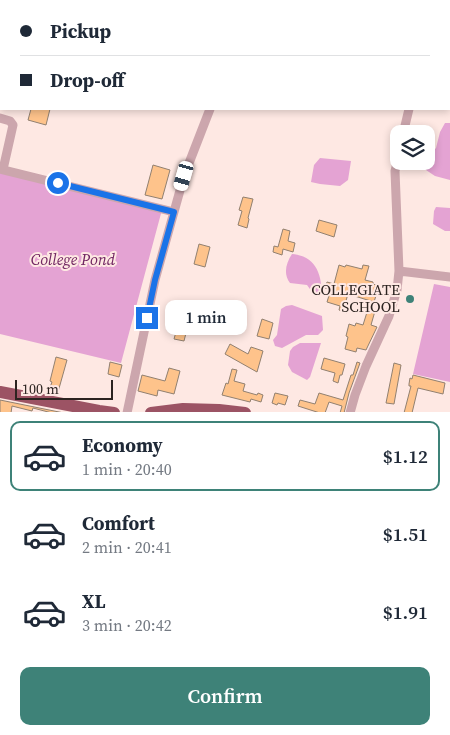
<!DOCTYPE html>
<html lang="en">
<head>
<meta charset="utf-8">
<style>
	:root { --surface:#fff; --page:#f6f6f7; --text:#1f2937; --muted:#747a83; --line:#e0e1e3; --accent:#3e8278 }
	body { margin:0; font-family:"Source Serif 4",serif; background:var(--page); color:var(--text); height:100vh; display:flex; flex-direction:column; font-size:19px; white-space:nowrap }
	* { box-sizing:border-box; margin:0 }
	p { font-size:16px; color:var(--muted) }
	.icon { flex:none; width:28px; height:28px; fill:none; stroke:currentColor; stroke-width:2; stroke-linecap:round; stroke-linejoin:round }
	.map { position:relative; height:412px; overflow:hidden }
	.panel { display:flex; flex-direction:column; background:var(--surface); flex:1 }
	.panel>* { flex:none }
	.hud { position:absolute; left:0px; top:0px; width:450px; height:110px; box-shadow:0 2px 8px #0003; display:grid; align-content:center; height:110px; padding:0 20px; background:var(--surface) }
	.fabs { position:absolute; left:390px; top:125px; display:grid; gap:10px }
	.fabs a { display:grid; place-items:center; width:45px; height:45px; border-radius:10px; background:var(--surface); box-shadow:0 2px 8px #0003; font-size:25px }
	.scale { position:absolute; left:15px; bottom:12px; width:98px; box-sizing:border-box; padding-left:5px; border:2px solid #2c2320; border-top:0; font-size:14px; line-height:18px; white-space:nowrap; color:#2c2320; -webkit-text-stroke:4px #fee8e3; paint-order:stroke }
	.end { position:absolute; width:22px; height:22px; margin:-11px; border:6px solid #1a73e8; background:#fff; box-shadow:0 0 0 2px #fff }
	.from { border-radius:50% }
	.bubble { position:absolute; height:35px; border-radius:10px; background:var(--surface); box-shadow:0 2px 8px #0003; font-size:16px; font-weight:600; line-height:35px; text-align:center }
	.car { position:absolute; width:15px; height:30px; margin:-15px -8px; border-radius:6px; box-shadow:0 0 4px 1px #0007; background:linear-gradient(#fff 24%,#345 0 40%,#fff 0 76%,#345 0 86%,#fff 0) }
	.hud b { display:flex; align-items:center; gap:18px; height:48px; font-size:19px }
	.hud b+b { border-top:1px solid var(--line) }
	.hud i { width:12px; height:12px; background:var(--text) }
	ul { padding:9px 0 0; list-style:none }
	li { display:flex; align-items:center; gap:15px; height:70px; margin:0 10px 8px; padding:0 10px; border:2px solid transparent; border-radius:10px }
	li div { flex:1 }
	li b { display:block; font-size:19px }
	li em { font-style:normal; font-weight:600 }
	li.current { border-color:var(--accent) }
	li>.icon { width:45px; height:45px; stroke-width:1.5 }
	.button { display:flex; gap:10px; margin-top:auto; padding:10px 20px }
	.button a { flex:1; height:58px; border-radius:10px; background:var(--accent); color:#fff; font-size:20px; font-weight:600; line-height:58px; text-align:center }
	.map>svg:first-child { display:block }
</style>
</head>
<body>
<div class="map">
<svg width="450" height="413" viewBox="0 0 450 413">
	<rect width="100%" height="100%" fill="#fee8e3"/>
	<!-- water -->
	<path fill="#e4a3d3" d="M 445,123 L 450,123 L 450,180 L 435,176 L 426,170 L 424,165 L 425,161 L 426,161 L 426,159 L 436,148 L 440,132 Z
		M 320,158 L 351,161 L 348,180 L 340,186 L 320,184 L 311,182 L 314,165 Z
		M 0,166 L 163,206 L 121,363 L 0,334 Z
		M 436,207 L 450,208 L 450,231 L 445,231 L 433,224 L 434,211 Z
		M 292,254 C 315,256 321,272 322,293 L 319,296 L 315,296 L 307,285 L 290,283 C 283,274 286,263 292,254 Z
		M 434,284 L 450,287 L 450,382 L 413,374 Z
		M 292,305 L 322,316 L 323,330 L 318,335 L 306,335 L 282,348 L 275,346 L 273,340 L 277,335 L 281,309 L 286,306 Z
		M 300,343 L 321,343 L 310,377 L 307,380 L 292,372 L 288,365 L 290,351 L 293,347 Z"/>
	<!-- building -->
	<path fill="#fec38b" stroke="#918070" d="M 31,109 L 50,109 L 46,125 L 28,120 Z
		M 153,165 L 170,170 L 162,199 L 145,195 Z
		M 243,197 L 253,199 L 248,218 L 249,219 L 247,228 L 238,225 L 242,211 L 239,210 Z
		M 319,220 L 337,225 L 334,237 L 316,231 Z
		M 283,229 L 290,231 L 288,241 L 295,243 L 293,252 L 283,249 L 282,255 L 273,252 L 274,246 L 278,247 Z
		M 199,244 L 210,247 L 205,267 L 194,264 Z
		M 339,265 L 345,267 L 346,265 L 362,269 L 363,265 L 369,266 L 365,280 L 373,282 L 373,284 L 379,286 L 374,302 L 348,294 L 345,304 L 350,305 L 347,313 L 339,310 L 340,306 L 327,302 L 331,289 L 325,288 L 327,282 L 334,284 Z
		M 368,309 L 375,311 L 371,325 L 377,327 L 366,350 L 357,348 L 356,352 L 345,349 L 348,337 L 346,336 L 349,324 L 355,326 L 356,323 L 363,325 Z
		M 180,318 L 189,321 L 184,341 L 174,339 Z
		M 262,319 L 273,323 L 269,339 L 257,336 Z
		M 230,344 L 248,354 L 251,347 L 263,351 L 257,372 L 225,354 Z
		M 56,357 L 67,360 L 58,392 L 49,390 L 52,382 L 50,381 Z
		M 324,358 L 345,364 L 342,375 L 340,375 L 338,383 L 333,381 L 335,373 L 321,369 Z
		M 110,362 L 122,365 L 119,377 L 108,374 Z
		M 357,362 L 360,363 L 349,393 L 344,413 L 340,413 L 342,406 L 329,402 L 325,413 L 320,413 L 298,406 L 300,400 L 315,404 L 319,393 L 343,400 L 351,375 L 353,375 Z
		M 394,363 L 401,365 L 394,404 L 386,403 Z
		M 169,368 L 180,371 L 174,394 L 158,390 L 157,396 L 138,391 L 142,375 L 165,381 Z
		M 232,369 L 237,370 L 234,381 L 245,384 L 243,391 L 257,395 L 258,393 L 263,395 L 261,402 L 251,399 L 250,402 L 222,395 L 226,383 L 228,384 Z
		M 413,375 L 445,383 L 443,394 L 418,388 L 412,413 L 404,413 L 411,386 L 409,386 L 409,384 L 410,378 L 412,379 Z
		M 275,393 L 288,396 L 285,405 L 278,403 L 277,405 L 272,403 Z
		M 0,400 L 64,413 L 52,413 L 33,408 L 32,411 L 12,406 L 11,413 L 0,413 Z"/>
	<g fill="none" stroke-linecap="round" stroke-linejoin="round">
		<!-- minor -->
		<path stroke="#cca6ad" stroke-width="9" d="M 238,1 L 239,0
			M 431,1 L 432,0
			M 0,118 L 10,121 L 13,125 L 4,165
			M 403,134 L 409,109
			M 0,169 L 174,212
			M 399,271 L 450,277
			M 127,413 L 155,280 L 184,176 L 210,109
			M 350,413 L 355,395 L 366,366 L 389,316 L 397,290 L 399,271 L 395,171 L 399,155"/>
		<!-- highway -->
		<path stroke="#9c5364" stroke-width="12" d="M 0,392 L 99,411 L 114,413
			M 151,413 L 183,409 L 219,410 L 245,413"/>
	</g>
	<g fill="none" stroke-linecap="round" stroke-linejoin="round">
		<!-- route -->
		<path stroke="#1a73e8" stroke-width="6" d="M 58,183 L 174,212 L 155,280 L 147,318"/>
	</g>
	<!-- markers -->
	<circle fill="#3e8278" stroke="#fee8e3" stroke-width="2" cx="410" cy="299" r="5"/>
	<g text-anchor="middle" stroke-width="4" stroke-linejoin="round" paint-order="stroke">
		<!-- poi labels -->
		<g font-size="15" fill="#2c2320" stroke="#fee8e3" text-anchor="end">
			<text x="400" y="295">COLLEGIATE<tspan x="400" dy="17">SCHOOL</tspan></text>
		</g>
		<!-- water labels -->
		<g font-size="16" font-style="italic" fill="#722763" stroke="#fee8e3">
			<text x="73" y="265">College Pond</text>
		</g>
	</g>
</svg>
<div class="fabs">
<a><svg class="icon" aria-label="layers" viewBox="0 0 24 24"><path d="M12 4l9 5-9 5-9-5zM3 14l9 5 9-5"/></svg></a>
</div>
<div class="scale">100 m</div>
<i class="end from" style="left:58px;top:183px"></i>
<i class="end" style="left:147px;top:318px"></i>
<div class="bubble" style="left:165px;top:300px;width:82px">1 min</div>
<i class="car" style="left:184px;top:176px;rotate:196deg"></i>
<div class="hud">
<b><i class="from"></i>Pickup</b>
<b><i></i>Drop-off</b>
</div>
</div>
<section class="panel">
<ul>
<li class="current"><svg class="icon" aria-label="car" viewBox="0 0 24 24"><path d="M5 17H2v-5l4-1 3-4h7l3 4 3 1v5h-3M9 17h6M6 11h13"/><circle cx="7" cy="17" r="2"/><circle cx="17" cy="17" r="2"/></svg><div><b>Economy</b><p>1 min · 20:40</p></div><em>$1.12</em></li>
<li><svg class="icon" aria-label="car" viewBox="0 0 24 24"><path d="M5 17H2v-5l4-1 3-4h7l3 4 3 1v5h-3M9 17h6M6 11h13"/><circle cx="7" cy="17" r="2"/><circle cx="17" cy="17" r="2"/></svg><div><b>Comfort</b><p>2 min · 20:41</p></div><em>$1.51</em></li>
<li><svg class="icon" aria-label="car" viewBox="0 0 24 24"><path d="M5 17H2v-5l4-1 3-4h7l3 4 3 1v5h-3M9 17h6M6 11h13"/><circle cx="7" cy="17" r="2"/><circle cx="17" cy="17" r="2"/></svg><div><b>XL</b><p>3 min · 20:42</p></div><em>$1.91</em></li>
</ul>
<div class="button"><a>Confirm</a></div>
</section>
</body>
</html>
